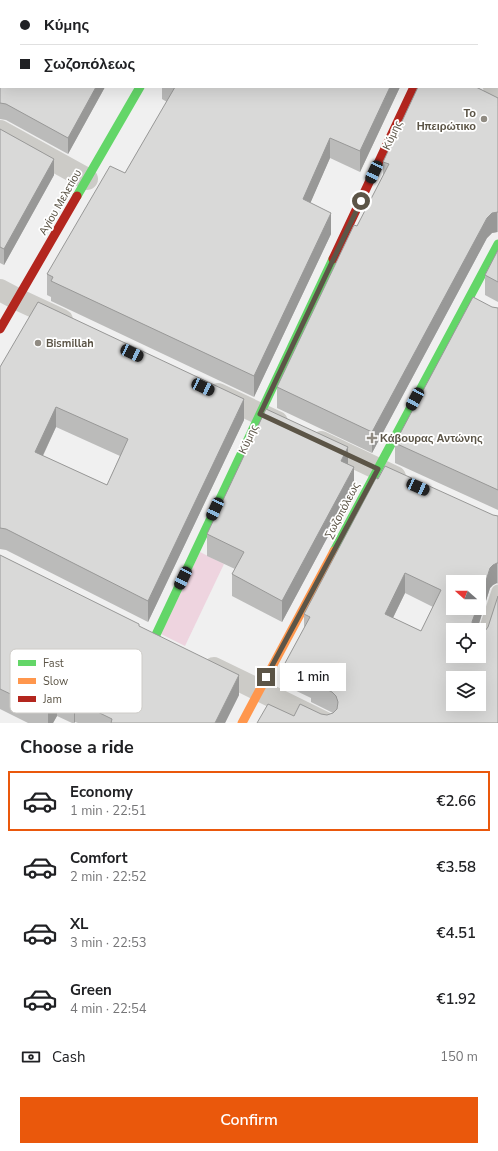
<!DOCTYPE html>
<html lang="en">
<head>
<meta charset="utf-8">
<style>
	:root { --surface:#fff; --page:#f6f6f6; --text:#202124; --muted:#757577; --line:#e0e0e0; --accent:#ea580c }
	body { margin:0; font-family:"Nunito Sans",sans-serif; background:var(--page); color:var(--text); height:100vh; display:flex; flex-direction:column; font-size:15px; white-space:nowrap }
	* { box-sizing:border-box; margin:0 }
	p { font-size:13px; color:var(--muted) }
	.icon { flex:none; width:22px; height:22px; fill:none; stroke:currentColor; stroke-width:2; stroke-linecap:round; stroke-linejoin:round }
	.map { position:relative; height:723px; overflow:hidden }
	.panel { display:flex; flex-direction:column; background:var(--surface); flex:1 }
	.panel>* { flex:none }
	.banner { position:absolute; left:0px; top:0px; width:498px; height:88px; box-shadow:0 4px 16px #0002; display:grid; align-content:center; height:88px; padding:0 20px; background:var(--surface) }
	.needle { width:26px; rotate:291deg }
	.buttons { position:absolute; left:446px; top:575px; display:grid; gap:8px }
	.buttons a { display:grid; place-items:center; width:40px; height:40px; border-radius:0px; background:var(--surface); box-shadow:0 4px 16px #0002; font-size:20px }
	.end { position:absolute; width:18px; height:18px; margin:-9px; border:5px solid #5c5547; background:#fff; box-shadow:0 0 0 2px #fff }
	.from { border-radius:50% }
	.bubble { position:absolute; height:28px; border-radius:0px; background:var(--surface); box-shadow:0 4px 16px #0002; font-size:13px; font-weight:600; line-height:28px; text-align:center }
	.car { position:absolute; width:12px; height:24px; margin:-12px -6px; border-radius:5px; box-shadow:0 0 3px 1px #0007; background:linear-gradient(#222 24%,#8ab4d8 0 40%,#222 0 76%,#8ab4d8 0 86%,#222 0) }
	.banner b { display:flex; align-items:center; gap:14px; height:38px; font-size:15px }
	.banner b+b { border-top:1px solid var(--line) }
	.banner i { width:10px; height:10px; background:var(--text) }
	ul { padding:0; list-style:none }
	li { display:flex; align-items:center; gap:12px; height:60px; margin:0 8px 6px; padding:0 12px; border:2px solid transparent; border-radius:0px }
	li div { flex:1 }
	li b { display:block; font-size:15px }
	li em { font-style:normal; font-weight:600 }
	li.active { border-color:var(--accent) }
	li>.icon { width:36px; height:36px; stroke-width:1.5 }
	h2 { padding:0 20px; font-size:18px; line-height:48px }
	.pay { display:flex; align-items:center; gap:10px; height:44px; padding:0 20px; font-size:15px }
	.pay p { margin-inline-start:auto }
	.cta { display:flex; gap:8px; margin-top:auto; padding:8px 20px }
	.cta a { flex:1; height:46px; border-radius:0px; background:var(--accent); color:#fff; font-size:16px; font-weight:600; line-height:46px; text-align:center }
	.map>svg:first-child { display:block }
</style>
</head>
<body>
<div class="map">
<svg width="498" height="723" viewBox="0 0 498 723">
	<rect width="100%" height="100%" fill="#f0f0f0"/>
	<!-- green -->
	<path fill="#eed4df" d="M 200,552 L 224,564 L 185,646 L 161,634 Z"/>
	<g fill="none" stroke-linecap="round" stroke-linejoin="round">
		<!-- lane -->
		<path stroke="#cccbc7" stroke-width="13" d="M 480,645 L 498,591"/>
		<!-- street -->
		<path stroke="#cccbc7" stroke-width="22" d="M 494,87 L 498,89
			M 0,131 L 87,179
			M 0,290 L 17,299 L 62,320
			M 218,394 L 277,422
			M 321,442 L 395,477
			M 214,668 L 326,723"/>
		<!-- fast -->
		<path stroke="#63d668" stroke-width="9" d="M 190,0 L 190,1
			M 77,196 L 140,87
			M 334,551 L 498,244
			M 154,639 L 333,259"/>
		<!-- slow -->
		<path stroke="#ff974d" stroke-width="9" d="M 242,723 L 334,551"/>
		<!-- jam -->
		<path stroke="#b3261e" stroke-width="9" d="M 333,259 L 414,87
			M 0,329 L 77,196"/>
	</g>
	<!-- wall -->
	<path fill="#bbbbba" fill-rule="evenodd" d="M 0,0 L 154,0 L 154,1 L 1,1 L 105,87 L 68,154 L 6,120 L 0,119 Z
		M 498,0 L 498,66 L 497,66 L 497,1 Z
		M 162,87 L 400,87 L 360,172 L 330,158 L 310,203 L 331,234 L 254,397 L 51,301 L 51,297 L 47,295 L 47,274 L 125,173 L 167,102 L 162,99 Z
		M 498,98 L 498,232 L 492,233 L 487,238 L 372,453 L 277,408 L 277,387 L 383,176 L 383,162 Z
		M 0,129 L 54,175 L 4,265 L 0,263 Z
		M 498,250 L 498,302 L 485,295 L 485,275 Z
		M 492,307 L 498,308 L 498,510 L 395,463 L 395,443 Z
		M 0,367 L 244,420 L 148,622 L 6,550 L 0,549 ZM 56,427 L 120,456 L 107,485 L 43,456 Z
		M 354,488 L 282,622 L 232,596 L 232,574 L 235,569 L 207,556 L 207,534 Z
		M 493,515 L 498,516 L 498,584 L 497,583 L 493,585 L 490,588 L 477,630 L 453,630 L 498,723 L 294,716 L 321,714 L 327,715 L 333,713 L 311,702 L 311,698 L 284,685 L 284,665 L 304,628 L 304,614 ZM 405,593 L 433,607 L 421,631 L 393,618 Z
		M 0,555 L 139,626 L 239,695 L 225,723 L 78,723 L 75,722 L 74,723 L 72,723 L 57,716 L 53,723 L 28,723 L 0,709 Z"/>
	<!-- shaded-wall -->
	<path fill="#989897" d="M 145,0 L 154,0 L 154,1 L 145,1 Z
		M 347,0 L 358,0 L 358,1 L 346,1 Z
		M 96,87 L 105,87 L 68,154 L 68,138 Z
		M 390,87 L 400,87 L 360,172 L 360,151 Z
		M 330,138 L 330,158 L 303,220 L 303,199 Z
		M 54,159 L 54,175 L 4,265 L 4,249 Z
		M 497,211 L 497,232 L 492,233 L 487,238 L 372,453 L 372,432 L 487,218 L 492,213 Z
		M 331,213 L 331,234 L 254,397 L 254,376 Z
		M 244,399 L 244,420 L 148,622 L 148,601 Z
		M 56,407 L 56,427 L 35,472 L 35,452 Z
		M 348,447 L 348,469 L 341,461 Z
		M 354,467 L 354,488 L 282,622 L 282,601 Z
		M 497,563 L 497,583 L 493,585 L 490,588 L 477,630 L 472,630 L 472,622 L 477,608 L 479,608 L 479,603 L 490,568 L 493,565 Z
		M 405,573 L 405,593 L 385,634 L 385,614 Z
		M 239,675 L 239,695 L 225,723 L 215,723 Z
		M 57,695 L 57,716 L 53,723 L 48,723 L 48,712 Z
		M 75,701 L 75,722 L 74,723 L 74,704 Z"/>
	<!-- building -->
	<path fill="#d9d9d8" stroke="#989897" fill-rule="evenodd" d="M 0,0 L 145,0 L 145,1 L 1,1 L 1,87 L 96,87 L 68,138 L 6,104 L 0,103 Z
		M 206,0 L 347,0 L 346,1 L 206,1 Z
		M 382,0 L 498,0 L 498,46 L 497,45 L 497,1 L 382,1 Z
		M 175,87 L 390,87 L 360,151 L 330,138 L 303,199 L 331,213 L 254,376 L 51,281 L 53,277 L 47,274 L 110,166 L 125,173 Z
		M 418,87 L 476,87 L 498,98 L 498,212 L 492,213 L 487,218 L 372,432 L 277,387 L 354,225 L 357,226 L 389,164 L 383,162 Z
		M 0,129 L 54,159 L 4,249 L 0,247 Z
		M 498,250 L 498,282 L 485,275 Z
		M 473,297 L 492,307 L 498,308 L 498,490 L 395,443 Z
		M 38,302 L 244,399 L 148,601 L 6,529 L 0,528 L 0,367 ZM 56,407 L 128,439 L 107,485 L 35,452 Z
		M 266,409 L 348,447 L 341,461 L 354,467 L 282,601 L 232,574 L 244,552 L 207,534 Z
		M 385,466 L 493,515 L 498,516 L 498,563 L 497,563 L 493,565 L 490,568 L 479,603 L 479,582 L 453,582 L 453,608 L 477,608 L 472,622 L 474,630 L 453,630 L 453,656 L 479,656 L 479,632 L 485,631 L 488,627 L 498,596 L 498,723 L 257,723 L 268,704 L 294,716 L 300,704 L 321,714 L 327,715 L 333,713 L 337,709 L 338,702 L 336,696 L 332,692 L 311,682 L 312,679 L 284,665 L 310,617 L 304,614 L 376,478 L 378,479 ZM 405,573 L 441,590 L 421,631 L 385,614 ZM 453,678 L 479,678 L 479,704 L 453,704 Z
		M 0,555 L 139,624 L 139,626 L 239,675 L 215,723 L 111,723 L 112,719 L 75,701 L 74,704 L 57,695 L 48,712 L 0,689 Z"/>
	<g fill="none" stroke-linecap="round" stroke-linejoin="round">
		<!-- route -->
		<path stroke="#5c5547" stroke-width="5" d="M 266,677 L 378,469 L 260,414 L 361,201"/>
	</g>
	<!-- markers -->
	<g fill="#908b82" stroke="#fff" stroke-width="1.5">
		<circle cx="484" cy="119" r="4"/>
		<circle cx="38" cy="343" r="4"/>
		<path d="M370 432h4v4h4v4h-4v4h-4v-4h-4v-4h4z"/>
	</g>
	<g text-anchor="middle" stroke-width="3.5" stroke-linejoin="round" paint-order="stroke">
		<!-- poi labels -->
		<g font-size="11" font-weight="bold" fill="#5c5547" stroke="#fff" text-anchor="start">
			<text x="476" y="117" text-anchor="end">Το<tspan x="476" dy="13">Ηπειρώτικο</tspan></text>
			<text x="46" y="347">Bismillah</text>
			<text x="380" y="442">Κάβουρας Αντώνης</text>
		</g>
		<!-- street labels -->
		<g font-size="11" fill="#5c5547" stroke="#fff">
			<text transform="translate(392 135) rotate(-65)" y="4">Κύμης</text>
			<text transform="translate(60 202) rotate(-60)" y="4">Αγίου Μελετίου</text>
			<text transform="translate(248 439) rotate(-65)" y="4">Κύμης</text>
			<text transform="translate(342 510) rotate(-62)" y="4">Σωζοπόλεως</text>
		</g>
	</g>
	<!-- legend -->
	<rect x="10" y="649" width="132" height="64" rx="6" fill="#fff" stroke="#ceccc8" stroke-width="1"/>
	<rect x="18" y="660" width="18" height="6" fill="#63d668"/>
	<rect x="18" y="678" width="18" height="6" fill="#ff974d"/>
	<rect x="18" y="696" width="18" height="6" fill="#b3261e"/>
	<g font-size="11" fill="#5c5547">
		<text x="43" y="667">Fast</text>
		<text x="43" y="685">Slow</text>
		<text x="43" y="703">Jam</text>
	</g>
</svg>
<div class="buttons">
<a><svg class="needle" viewBox="-14 -14 28 28"><path d="M0-13l5 13h-10z" fill="#e53935"/><path d="M0 13l5-13h-10z" fill="#757577"/></svg></a>
<a><svg class="icon" aria-label="locate" viewBox="0 0 24 24"><circle cx="12" cy="12" r="6"/><path d="M12 2v4M12 18v4M2 12h4M18 12h4"/></svg></a>
<a><svg class="icon" aria-label="layers" viewBox="0 0 24 24"><path d="M12 4l9 5-9 5-9-5zM3 14l9 5 9-5"/></svg></a>
</div>
<i class="end from" style="left:361px;top:201px"></i>
<i class="end" style="left:266px;top:677px"></i>
<div class="bubble" style="left:280px;top:663px;width:66px">1 min</div>
<i class="car" style="left:374px;top:172px;rotate:205deg"></i>
<i class="car" style="left:132px;top:353px;rotate:115deg"></i>
<i class="car" style="left:203px;top:387px;rotate:115deg"></i>
<i class="car" style="left:415px;top:399px;rotate:208deg"></i>
<i class="car" style="left:418px;top:487px;rotate:114deg"></i>
<i class="car" style="left:215px;top:509px;rotate:205deg"></i>
<i class="car" style="left:183px;top:578px;rotate:206deg"></i>
<div class="banner">
<b><i class="from"></i>Κύμης</b>
<b><i></i>Σωζοπόλεως</b>
</div>
</div>
<section class="panel">
<h2>Choose a ride</h2>
<ul>
<li class="active"><svg class="icon" aria-label="car" viewBox="0 0 24 24"><path d="M5 17H2v-5l4-1 3-4h7l3 4 3 1v5h-3M9 17h6M6 11h13"/><circle cx="7" cy="17" r="2"/><circle cx="17" cy="17" r="2"/></svg><div><b>Economy</b><p>1 min · 22:51</p></div><em>€2.66</em></li>
<li><svg class="icon" aria-label="car" viewBox="0 0 24 24"><path d="M5 17H2v-5l4-1 3-4h7l3 4 3 1v5h-3M9 17h6M6 11h13"/><circle cx="7" cy="17" r="2"/><circle cx="17" cy="17" r="2"/></svg><div><b>Comfort</b><p>2 min · 22:52</p></div><em>€3.58</em></li>
<li><svg class="icon" aria-label="car" viewBox="0 0 24 24"><path d="M5 17H2v-5l4-1 3-4h7l3 4 3 1v5h-3M9 17h6M6 11h13"/><circle cx="7" cy="17" r="2"/><circle cx="17" cy="17" r="2"/></svg><div><b>XL</b><p>3 min · 22:53</p></div><em>€4.51</em></li>
<li><svg class="icon" aria-label="car" viewBox="0 0 24 24"><path d="M5 17H2v-5l4-1 3-4h7l3 4 3 1v5h-3M9 17h6M6 11h13"/><circle cx="7" cy="17" r="2"/><circle cx="17" cy="17" r="2"/></svg><div><b>Green</b><p>4 min · 22:54</p></div><em>€1.92</em></li>
</ul>
<div class="pay"><svg class="icon" aria-label="cash" viewBox="0 0 24 24"><path d="M3 7h18v10H3z"/><circle cx="12" cy="12" r="2"/></svg>Cash<p>150 m</p></div>
<div class="cta"><a>Confirm</a></div>
</section>
</body>
</html>
